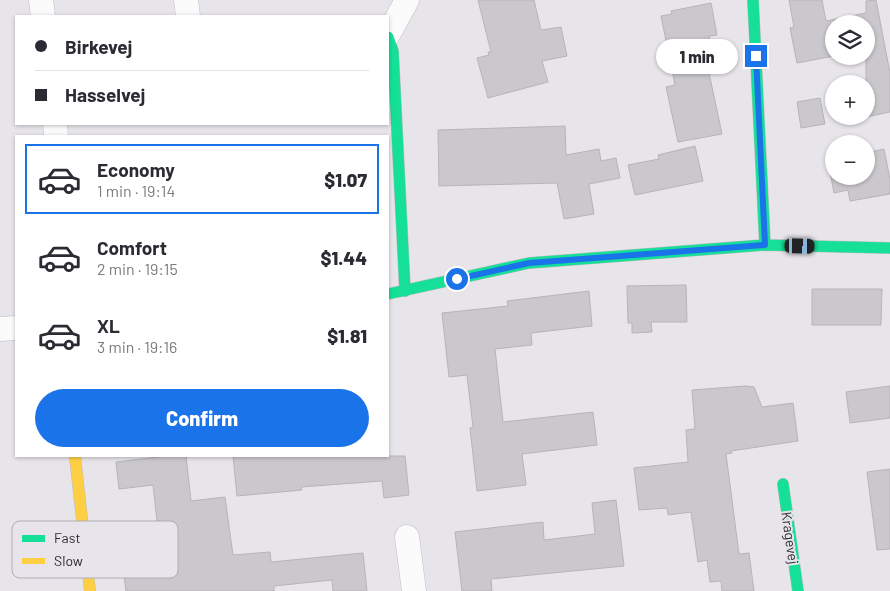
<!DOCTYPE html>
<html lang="en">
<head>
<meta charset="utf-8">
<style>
	:root { --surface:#fff; --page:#f7f7f7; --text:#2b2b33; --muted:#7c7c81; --line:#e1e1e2; --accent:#1a73e8 }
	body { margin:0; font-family:Barlow,sans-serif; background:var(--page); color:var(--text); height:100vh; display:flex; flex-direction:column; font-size:19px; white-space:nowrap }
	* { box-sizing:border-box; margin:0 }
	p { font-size:16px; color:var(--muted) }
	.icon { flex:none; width:28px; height:28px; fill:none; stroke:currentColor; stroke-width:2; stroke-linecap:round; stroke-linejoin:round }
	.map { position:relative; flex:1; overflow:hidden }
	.sheet { position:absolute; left:15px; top:135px; width:374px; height:322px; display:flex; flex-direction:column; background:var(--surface); border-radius:0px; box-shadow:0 1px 4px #0004 }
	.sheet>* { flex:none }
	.hud { position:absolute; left:15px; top:15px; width:374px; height:110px; border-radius:0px; box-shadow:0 1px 4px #0004; display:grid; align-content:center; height:110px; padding:0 20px; background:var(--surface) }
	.tools { position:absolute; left:825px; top:15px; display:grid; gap:10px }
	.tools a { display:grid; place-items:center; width:50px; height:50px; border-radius:50%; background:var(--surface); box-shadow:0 1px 4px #0004; font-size:25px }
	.end { position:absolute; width:22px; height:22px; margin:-11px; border:6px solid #1a73e8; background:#fff; box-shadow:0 0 0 2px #fff }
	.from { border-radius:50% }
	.bubble { position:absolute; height:35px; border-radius:18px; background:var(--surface); box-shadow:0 1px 4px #0004; font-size:16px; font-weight:800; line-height:35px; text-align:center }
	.car { position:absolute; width:15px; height:30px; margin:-15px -8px; border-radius:6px; box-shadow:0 0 4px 1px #0007; background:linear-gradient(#222 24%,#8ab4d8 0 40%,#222 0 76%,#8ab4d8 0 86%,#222 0) }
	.hud b { display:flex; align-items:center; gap:18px; height:48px; font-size:19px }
	.hud b+b { border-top:1px solid var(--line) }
	.hud i { width:12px; height:12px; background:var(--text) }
	ul { padding:9px 0 0; list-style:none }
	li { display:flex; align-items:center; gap:15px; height:70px; margin:0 10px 8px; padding:0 10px; border:2px solid transparent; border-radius:0px }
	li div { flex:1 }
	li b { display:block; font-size:19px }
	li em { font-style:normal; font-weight:800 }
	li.current { border-color:var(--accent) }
	li>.icon { width:45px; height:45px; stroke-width:1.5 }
	.cta { display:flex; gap:10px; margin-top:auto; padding:10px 20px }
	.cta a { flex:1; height:58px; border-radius:30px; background:var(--accent); color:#fff; font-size:20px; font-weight:800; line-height:58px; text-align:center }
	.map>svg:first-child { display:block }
</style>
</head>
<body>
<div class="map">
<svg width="890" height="591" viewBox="0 0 890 591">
	<rect width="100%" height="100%" fill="#e7e5ea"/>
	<!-- building -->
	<path fill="#cac8cc" stroke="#b6b4b7" d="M 478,0 L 534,0 L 541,30 L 561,27 L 567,56 L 542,61 L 548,82 L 488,98 L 477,58 L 489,55 L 488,52 L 491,52 Z
		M 789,0 L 822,0 L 826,21 L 866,13 L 866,1 L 876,0 L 890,73 L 890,112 L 866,117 L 866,24 L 834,24 L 834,56 L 797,63 L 790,28 L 794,27 Z
		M 711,3 L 717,35 L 709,36 L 712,53 L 705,54 L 722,134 L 678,142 L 666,87 L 675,85 L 661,16 L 672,14 L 671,11 Z
		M 820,98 L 825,124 L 801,128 L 797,102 Z
		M 565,126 L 566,155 L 599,149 L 601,161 L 616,158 L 620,178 L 589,184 L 594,214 L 564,219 L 557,183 L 439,186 L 438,130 Z
		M 695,146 L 703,181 L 635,195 L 628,165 L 659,159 L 658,155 Z
		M 884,149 L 890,179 L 890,194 L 850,201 L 848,190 L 834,193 L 830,172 L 834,171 L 834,176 L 866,176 L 866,153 Z
		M 686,285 L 687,322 L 651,322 L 652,332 L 632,333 L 632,323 L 628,323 L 627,286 Z
		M 812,289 L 882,289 L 881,325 L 812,325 Z
		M 589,291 L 592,326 L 531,333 L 532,345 L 495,349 L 503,422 L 593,412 L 597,445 L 522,454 L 526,485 L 477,491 L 470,428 L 473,427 L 467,375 L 449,377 L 442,313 L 508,306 L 507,301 Z
		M 746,386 L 754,387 L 762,407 L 793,403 L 798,441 L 731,451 L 732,453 L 726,454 L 739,554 L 749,553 L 754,591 L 722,591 L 721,581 L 710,582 L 707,560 L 698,562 L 691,512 L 668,515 L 667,508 L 639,510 L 634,468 L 688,462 L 686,430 L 695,429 L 692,390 Z
		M 890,386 L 890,418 L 850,423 L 846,392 Z
		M 166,456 L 186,456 L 191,501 L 225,497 L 233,555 L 270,552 L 271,562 L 363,553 L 367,591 L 333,591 L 332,580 L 274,586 L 274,591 L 126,591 L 123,568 L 165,564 L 160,521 L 157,521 L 153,485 L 119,489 L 116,462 Z
		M 233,456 L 405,456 L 409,495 L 384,498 L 382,481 L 301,487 L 302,490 L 237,496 Z
		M 890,469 L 890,549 L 877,550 L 867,472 Z
		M 616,500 L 624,566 L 491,579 L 492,591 L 462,591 L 455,532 L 543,522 L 544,540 L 595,534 L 592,503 Z"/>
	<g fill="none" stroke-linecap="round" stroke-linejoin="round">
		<!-- street casing -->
		<g stroke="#bfbdc1" stroke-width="25">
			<path id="street" d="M 41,0 L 43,16
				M 186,0 L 188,16
				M 388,35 L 407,0
				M 55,124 L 56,136
				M 0,329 L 16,328
				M 407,537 L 414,591"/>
		</g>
		<!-- fast casing -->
		<g stroke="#bfbdc1" stroke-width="12">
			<path id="fast" d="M 753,0 L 765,245
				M 388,37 L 393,51 L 405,291
				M 388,294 L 529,263 L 765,245 L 890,248
				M 783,484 L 798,591"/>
		</g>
		<!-- slow casing -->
		<g stroke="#bfbdc1" stroke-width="12">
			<path id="slow" d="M 75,456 L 90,591"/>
		</g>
		<!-- street -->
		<use href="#street" stroke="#fbfbfc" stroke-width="24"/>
		<!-- fast -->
		<use href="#fast" stroke="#16e098" stroke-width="11"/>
		<!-- slow -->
		<use href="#slow" stroke="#ffcf43" stroke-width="11"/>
	</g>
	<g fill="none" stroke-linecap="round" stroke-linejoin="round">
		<!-- route -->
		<path stroke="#1a73e8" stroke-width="6" d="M 457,279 L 529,263 L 765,245 L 756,56"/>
	</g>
	<g text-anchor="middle" stroke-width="4" stroke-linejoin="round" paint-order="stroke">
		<!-- street labels -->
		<g font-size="14" fill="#2d2c2e" stroke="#e7e4eb">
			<text transform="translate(790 538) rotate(82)" y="5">Kragevej</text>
		</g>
	</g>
	<!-- legend -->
	<rect x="12" y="521" width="166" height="57" rx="8" fill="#e7e4eb" stroke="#afadb2" stroke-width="1"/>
	<rect x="22" y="535" width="23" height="7" fill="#16e098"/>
	<rect x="22" y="558" width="23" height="6" fill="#ffcf43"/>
	<g font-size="14" fill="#2d2c2e">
		<text x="54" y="543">Fast</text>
		<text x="54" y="566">Slow</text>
	</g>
</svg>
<div class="tools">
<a><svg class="icon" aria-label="layers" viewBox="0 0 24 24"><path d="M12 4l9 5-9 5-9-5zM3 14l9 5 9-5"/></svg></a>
<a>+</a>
<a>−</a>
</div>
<i class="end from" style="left:457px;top:279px"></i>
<i class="end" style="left:756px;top:56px"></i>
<div class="bubble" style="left:656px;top:39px;width:82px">1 min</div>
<i class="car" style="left:800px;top:246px;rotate:91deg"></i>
<div class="hud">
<b><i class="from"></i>Birkevej</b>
<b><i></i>Hasselvej</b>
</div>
<section class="sheet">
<ul>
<li class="current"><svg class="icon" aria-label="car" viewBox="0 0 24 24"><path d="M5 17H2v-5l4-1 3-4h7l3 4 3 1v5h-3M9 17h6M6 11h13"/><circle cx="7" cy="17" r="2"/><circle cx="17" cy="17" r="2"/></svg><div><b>Economy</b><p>1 min · 19:14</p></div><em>$1.07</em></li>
<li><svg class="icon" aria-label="car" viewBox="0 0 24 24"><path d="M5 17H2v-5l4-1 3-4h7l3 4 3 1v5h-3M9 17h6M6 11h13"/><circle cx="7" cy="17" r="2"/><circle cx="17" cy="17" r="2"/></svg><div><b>Comfort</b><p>2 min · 19:15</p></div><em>$1.44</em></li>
<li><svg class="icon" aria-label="car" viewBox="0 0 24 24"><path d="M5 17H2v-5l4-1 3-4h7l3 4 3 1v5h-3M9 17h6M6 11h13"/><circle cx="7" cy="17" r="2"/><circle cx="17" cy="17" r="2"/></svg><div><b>XL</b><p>3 min · 19:16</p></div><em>$1.81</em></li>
</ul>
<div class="cta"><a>Confirm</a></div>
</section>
</div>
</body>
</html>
